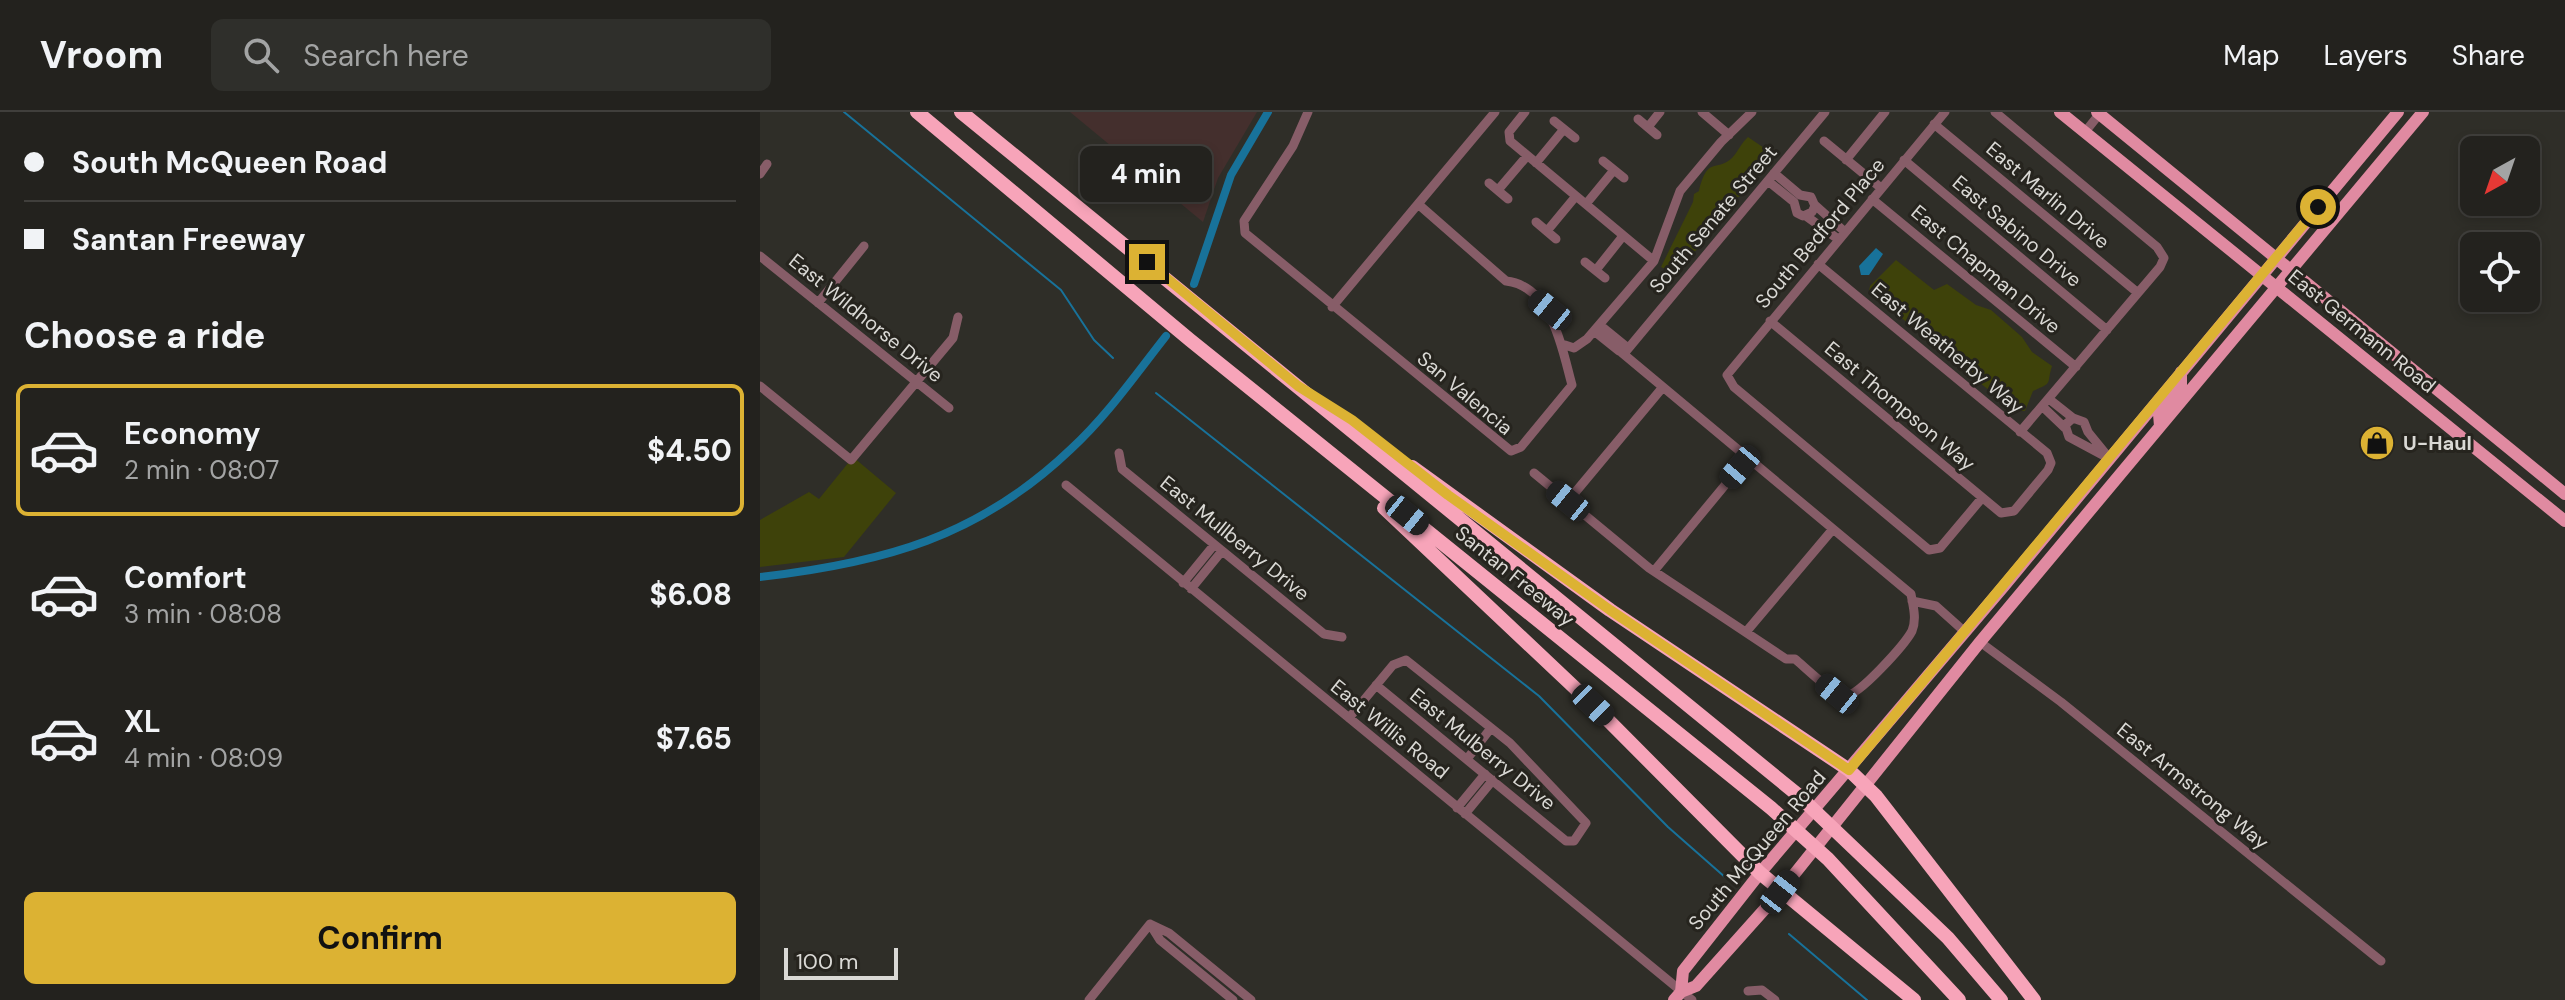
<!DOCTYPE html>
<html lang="en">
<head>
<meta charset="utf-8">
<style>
	:root { --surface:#23221e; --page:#2f2f2b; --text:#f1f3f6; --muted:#a3a4a4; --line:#403f3c; --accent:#dcb233 }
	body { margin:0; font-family:"DM Sans",sans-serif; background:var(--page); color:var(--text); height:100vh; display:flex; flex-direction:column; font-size:30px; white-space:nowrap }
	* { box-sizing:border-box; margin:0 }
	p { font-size:26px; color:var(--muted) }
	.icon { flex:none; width:44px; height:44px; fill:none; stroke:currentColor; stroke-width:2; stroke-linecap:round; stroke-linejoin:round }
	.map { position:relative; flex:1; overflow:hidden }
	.sheet { display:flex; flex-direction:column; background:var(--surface); width:760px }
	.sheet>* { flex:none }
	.top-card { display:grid; align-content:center; height:176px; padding:0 24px; background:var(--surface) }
	.needle { width:52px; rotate:220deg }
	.controls { position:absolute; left:1700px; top:24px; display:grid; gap:16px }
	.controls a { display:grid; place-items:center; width:80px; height:80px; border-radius:12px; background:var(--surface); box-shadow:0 4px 12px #0003,0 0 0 2px var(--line); font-size:40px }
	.scale { position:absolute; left:24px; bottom:20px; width:114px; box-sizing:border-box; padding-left:8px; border:4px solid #dad9d5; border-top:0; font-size:22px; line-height:28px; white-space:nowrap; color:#dad9d5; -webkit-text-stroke:6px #26241e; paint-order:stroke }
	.end { position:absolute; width:36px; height:36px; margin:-18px; border:10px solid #dcb233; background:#111; box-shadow:0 0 0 4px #111 }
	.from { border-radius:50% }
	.bubble { position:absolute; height:56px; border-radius:12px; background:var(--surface); box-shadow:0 4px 12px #0003,0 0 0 2px var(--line); font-size:26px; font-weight:700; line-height:56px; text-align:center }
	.car { position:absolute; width:24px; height:48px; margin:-24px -12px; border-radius:10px; box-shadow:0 0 6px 2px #0007; background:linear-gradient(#222 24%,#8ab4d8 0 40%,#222 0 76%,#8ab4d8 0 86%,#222 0) }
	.top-card b { display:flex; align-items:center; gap:28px; height:76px; font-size:30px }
	.top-card b+b { border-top:2px solid var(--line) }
	.top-card i { width:20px; height:20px; background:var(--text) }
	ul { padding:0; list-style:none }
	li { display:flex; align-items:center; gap:24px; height:132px; margin:0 16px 12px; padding:0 8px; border:4px solid transparent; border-radius:12px }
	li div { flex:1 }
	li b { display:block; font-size:30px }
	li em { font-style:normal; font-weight:700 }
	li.selected { border-color:var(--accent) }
	li>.icon { width:72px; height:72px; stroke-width:1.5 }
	h2 { padding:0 24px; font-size:36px; line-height:96px }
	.button { display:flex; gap:16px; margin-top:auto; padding:16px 24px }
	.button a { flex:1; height:92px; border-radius:12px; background:var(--accent); color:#111; font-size:32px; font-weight:700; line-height:92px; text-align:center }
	header { display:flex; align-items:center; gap:48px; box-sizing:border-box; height:112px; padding:0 40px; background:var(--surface); border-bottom:2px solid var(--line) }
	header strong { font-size:38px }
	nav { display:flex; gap:44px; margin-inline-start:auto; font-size:28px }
	.search { width:560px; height:72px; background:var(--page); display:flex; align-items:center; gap:20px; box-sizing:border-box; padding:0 28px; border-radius:12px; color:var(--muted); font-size:30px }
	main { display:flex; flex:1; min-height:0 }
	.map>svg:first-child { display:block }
</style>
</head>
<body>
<header>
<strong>Vroom</strong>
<div class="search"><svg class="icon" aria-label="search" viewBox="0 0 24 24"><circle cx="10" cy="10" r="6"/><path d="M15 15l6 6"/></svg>Search here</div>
<nav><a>Map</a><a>Layers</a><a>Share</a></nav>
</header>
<main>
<section class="sheet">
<div class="top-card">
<b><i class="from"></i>South McQueen Road</b>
<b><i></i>Santan Freeway</b>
</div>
<h2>Choose a ride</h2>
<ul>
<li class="selected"><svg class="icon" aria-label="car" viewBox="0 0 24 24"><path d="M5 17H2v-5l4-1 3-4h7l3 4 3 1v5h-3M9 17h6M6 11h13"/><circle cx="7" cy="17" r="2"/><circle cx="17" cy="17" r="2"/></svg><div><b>Economy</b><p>2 min · 08:07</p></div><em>$4.50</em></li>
<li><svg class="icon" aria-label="car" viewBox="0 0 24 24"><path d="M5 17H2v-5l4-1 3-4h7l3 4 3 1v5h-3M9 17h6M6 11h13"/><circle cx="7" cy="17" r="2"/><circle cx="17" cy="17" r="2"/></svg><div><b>Comfort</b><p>3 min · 08:08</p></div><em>$6.08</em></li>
<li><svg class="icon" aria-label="car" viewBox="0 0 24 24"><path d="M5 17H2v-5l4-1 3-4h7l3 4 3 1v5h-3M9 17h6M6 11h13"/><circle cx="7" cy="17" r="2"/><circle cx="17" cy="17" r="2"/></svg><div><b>XL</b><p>4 min · 08:09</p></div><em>$7.65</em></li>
</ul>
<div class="button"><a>Confirm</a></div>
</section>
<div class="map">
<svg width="1805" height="888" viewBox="0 0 1805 888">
	<rect width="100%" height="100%" fill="#2f2e28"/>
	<!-- commercial -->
	<path fill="#442f2d" d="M 310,0 L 497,0 L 458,66 L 443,110 Z"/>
	<!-- green -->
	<path fill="#3e420a" d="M 988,25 L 1010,40 C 1004,59 989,66 982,83 L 967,91 L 938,137 L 909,159 L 901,155 L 933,90 L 934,82 L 939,79 C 948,43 955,61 972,46 C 978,40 981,31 988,25 Z
		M 1136,148 L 1174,178 L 1187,172 L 1216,193 L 1231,198 L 1262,225 L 1272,240 L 1292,254 C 1286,273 1294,270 1273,279 L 1265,299 L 1254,299 L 1109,179 L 1110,174 Z
		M 93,345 L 136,381 L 84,445 L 0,455 L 0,408 L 49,380 L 59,387 Z"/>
	<!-- water -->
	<path fill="#18729a" d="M 1116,136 L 1123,142 L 1109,163 L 1101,163 L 1099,154 Z"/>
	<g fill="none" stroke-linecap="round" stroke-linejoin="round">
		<!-- stream -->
		<path stroke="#18729a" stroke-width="2" d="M 84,0 L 301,178 L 334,228 L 353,246
			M 396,281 L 779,584 L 908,715 L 966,766
			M 1029,822 L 1107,888"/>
		<!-- canal -->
		<path stroke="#18729a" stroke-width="8" d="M 434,172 L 471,63 L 508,0
			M 0,465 C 123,451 219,425 311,337 C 347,304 376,262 406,224"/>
		<!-- minor -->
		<path stroke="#875d68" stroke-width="9" d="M 548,0 L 533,34 L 484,109 L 485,121 L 751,339 L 761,335 L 812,273 C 802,237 792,174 746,169 L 658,92 L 735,0
			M 765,0 L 749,20 L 750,29 L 894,149
			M 942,0 L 969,23
			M 1185,0 L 967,263 L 974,275 L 1169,438 L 1180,436 L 1222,386
			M 1235,0 L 1397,135 L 1404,146 L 1400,155 L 1260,320
			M 878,7 L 897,23
			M 794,9 L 815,26
			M 1174,12 L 1378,181
			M 888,15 L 900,0
			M 1325,20 L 1341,0
			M 1064,29 L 1121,76
			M 1086,48 L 1125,0
			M 1144,48 L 1347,218
			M 843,49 L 864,66
			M 776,51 L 804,17
			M 0,62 L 7,52
			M 1008,69 L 1034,90 L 1037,101 L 1043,104 L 1052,100 L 1055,94 L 1051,85 L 1040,83 L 1014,61
			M 729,71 L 748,87
			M 738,78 L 767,44
			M 1112,87 L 1316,255
			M 826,92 L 854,58
			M 1055,93 L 1085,120
			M 1046,104 L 1078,127
			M 776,110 L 796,127
			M 787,119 L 816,84
			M 0,144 L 189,296
			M 825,150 L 845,166
			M 836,158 L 863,124
			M 58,191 L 104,134
			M 572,195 L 658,92
			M 1010,209 L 1241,401 L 1254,399 L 1288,358 L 1291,351 L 1287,341 L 1058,152
			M 841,214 L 868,236
			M 834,219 L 859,239 L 867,238 L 1065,0
			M 805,233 L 814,236 L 827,227 L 894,149 L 920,79 L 961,30 L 992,0
			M 0,274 L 91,348 L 193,226 L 198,205
			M 1289,287 L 1313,306
			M 1283,295 L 1305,316
			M 1313,306 L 1324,310 L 1328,320 L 1350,347 L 1309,325 L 1305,313 Z
			M 359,341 L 362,357 L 564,522 L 582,525
			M 774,361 L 889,456 L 1026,547 L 1035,547 C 1045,555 1074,584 1085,584 C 1099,584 1145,532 1152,519 C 1157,507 1153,494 1151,482 L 861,240
			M 306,373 L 932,888
			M 808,389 L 903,275
			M 894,459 L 980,355 L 983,342
			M 423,471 L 454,433
			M 431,477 L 462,439
			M 1152,489 L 1176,494 L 1205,520
			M 986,520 L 1073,417
			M 1220,530 L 1301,590 L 1621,849
			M 589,606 L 633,553 L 646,548 L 750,631 L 826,711 L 814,729 L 806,729 L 616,573
			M 707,647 L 731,616
			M 697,696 L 725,662
			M 705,702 L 733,668
			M 390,812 L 409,821 L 491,888
			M 390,812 L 400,828 L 473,888
			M 988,879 L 1002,878 L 1015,888
			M 329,888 L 390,812"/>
		<!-- major -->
		<path stroke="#e08aa1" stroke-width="12" d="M 1300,0 L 1805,409
			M 1337,0 L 1805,382
			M 1400,314 L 1399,302 L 1421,274 L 1421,260
			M 921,880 L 923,859 L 1000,761 L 1244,474 L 1638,0
			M 914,888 L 921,880 L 936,874 L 1020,780 L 1220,530 L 1663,0"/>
		<!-- highway -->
		<path stroke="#f7a4b9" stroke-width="14" d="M 157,0 L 430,228 L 1011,696 L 1068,747 L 1199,888
			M 201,0 L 1038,683 L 1188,826 L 1241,888
			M 652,355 L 850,498 L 1089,658 L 1116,684 L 1274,888
			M 624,396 L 833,593 L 1000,761 L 1154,888"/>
	</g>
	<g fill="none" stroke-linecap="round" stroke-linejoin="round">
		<!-- route -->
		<path stroke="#dcb233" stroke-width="10" d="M 387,150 L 538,274 L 592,308 L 688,383 L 850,498 L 1089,658 L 1558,95"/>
	</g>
	<!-- icons -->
	<defs>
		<g id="shop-disc" transform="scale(1.8)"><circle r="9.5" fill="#dcb233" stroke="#26241e"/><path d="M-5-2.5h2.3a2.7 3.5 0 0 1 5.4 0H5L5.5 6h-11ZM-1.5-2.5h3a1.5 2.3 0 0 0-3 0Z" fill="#111"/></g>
	</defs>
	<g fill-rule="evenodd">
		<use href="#shop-disc" x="1617" y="331"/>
	</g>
	<g text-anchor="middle" stroke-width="6" stroke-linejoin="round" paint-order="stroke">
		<!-- street labels -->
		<g font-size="20" fill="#dad9d5" stroke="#26241e">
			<text transform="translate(1288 83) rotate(40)" y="7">East Marlin Drive</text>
			<text transform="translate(953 107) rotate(-50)" y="7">South Senate Street</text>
			<text transform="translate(1257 119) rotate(40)" y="7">East Sabino Drive</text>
			<text transform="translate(1060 121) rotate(-50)" y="7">South Bedford Place</text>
			<text transform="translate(1226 157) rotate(40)" y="7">East Chapman Drive</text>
			<text transform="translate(106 206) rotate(39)" y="7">East Wildhorse Drive</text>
			<text transform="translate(1602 219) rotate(39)" y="7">East Germann Road</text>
			<text transform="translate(1188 236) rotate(40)" y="7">East Weatherby Way</text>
			<text transform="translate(705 281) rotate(40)" y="7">San Valencia</text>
			<text transform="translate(1140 294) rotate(40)" y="7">East Thompson Way</text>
			<text transform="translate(475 426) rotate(39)" y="7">East Mullberry Drive</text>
			<text transform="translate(755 464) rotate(39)" y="7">Santan Freeway</text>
			<text transform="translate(630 617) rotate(39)" y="7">East Willis Road</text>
			<text transform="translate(723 637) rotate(39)" y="7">East Mulberry Drive</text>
			<text transform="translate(1433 674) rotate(39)" y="7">East Armstrong Way</text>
			<text transform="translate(997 738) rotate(-50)" y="7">South McQueen Road</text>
		</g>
		<!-- poi labels -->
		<g font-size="20" font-weight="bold" fill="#dad9d5" stroke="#26241e" text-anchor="start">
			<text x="1643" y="338">U-Haul</text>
		</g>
	</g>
</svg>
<div class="controls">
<a><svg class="needle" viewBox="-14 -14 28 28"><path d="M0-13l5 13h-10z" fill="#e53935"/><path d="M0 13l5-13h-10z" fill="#a3a4a4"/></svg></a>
<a><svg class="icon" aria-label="locate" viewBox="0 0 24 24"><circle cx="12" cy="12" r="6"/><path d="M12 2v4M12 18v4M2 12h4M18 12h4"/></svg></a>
</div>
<div class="scale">100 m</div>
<i class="end from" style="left:1558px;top:95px"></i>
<i class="end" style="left:387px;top:150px"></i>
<div class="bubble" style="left:320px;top:34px;width:132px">4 min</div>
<i class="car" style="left:790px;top:198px;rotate:309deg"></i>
<i class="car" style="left:980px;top:355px;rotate:220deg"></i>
<i class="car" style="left:808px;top:389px;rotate:309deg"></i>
<i class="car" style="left:647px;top:403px;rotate:129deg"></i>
<i class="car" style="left:1077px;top:582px;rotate:309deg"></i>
<i class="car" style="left:833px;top:593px;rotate:134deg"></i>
<i class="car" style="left:1020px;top:780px;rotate:38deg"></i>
</div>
</main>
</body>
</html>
